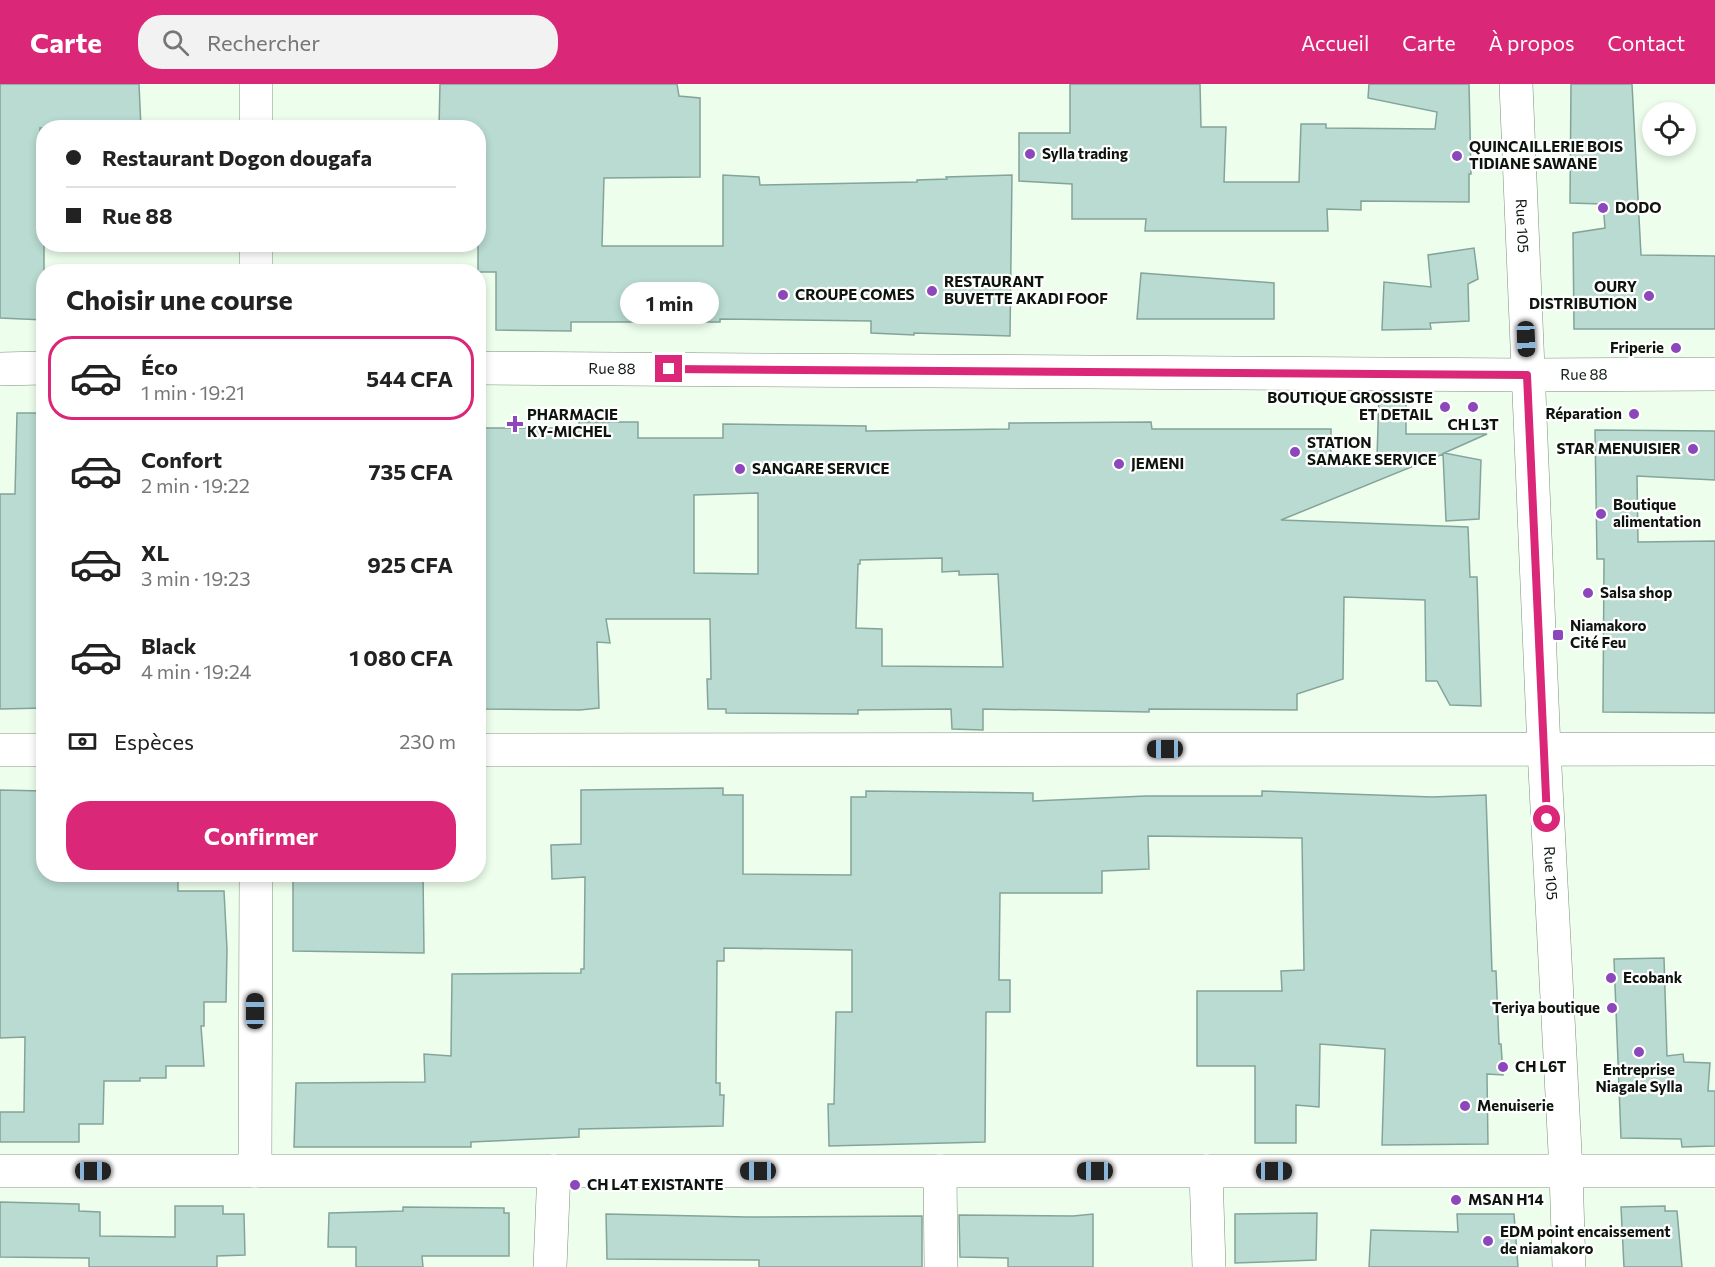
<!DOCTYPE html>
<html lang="fr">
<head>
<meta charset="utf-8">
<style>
	:root { --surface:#fff; --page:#f2f2f2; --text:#222; --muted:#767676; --line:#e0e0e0; --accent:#db2777 }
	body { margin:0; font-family:Commissioner,sans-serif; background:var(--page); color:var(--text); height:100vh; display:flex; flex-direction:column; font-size:22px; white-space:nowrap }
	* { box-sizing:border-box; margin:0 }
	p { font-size:20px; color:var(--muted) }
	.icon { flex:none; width:33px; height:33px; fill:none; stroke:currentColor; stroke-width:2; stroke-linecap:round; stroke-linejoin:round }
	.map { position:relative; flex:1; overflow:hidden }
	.drawer { position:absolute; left:36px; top:180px; width:450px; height:618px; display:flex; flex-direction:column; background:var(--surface); border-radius:24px; box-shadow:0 3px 9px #0003 }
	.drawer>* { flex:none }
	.hud { position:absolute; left:36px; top:36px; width:450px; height:132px; border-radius:24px; box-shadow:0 3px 9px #0003; display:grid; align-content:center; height:132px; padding:0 30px; background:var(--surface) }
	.tools { position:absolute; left:1642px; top:18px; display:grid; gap:12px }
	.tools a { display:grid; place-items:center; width:54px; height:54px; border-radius:50%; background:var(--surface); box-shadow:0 3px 9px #0003; font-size:30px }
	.end { position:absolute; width:27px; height:27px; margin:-14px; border:8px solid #db2777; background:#fff; box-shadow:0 0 0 3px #fff }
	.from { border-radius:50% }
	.bubble { position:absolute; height:42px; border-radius:21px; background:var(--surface); box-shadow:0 3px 9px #0003; font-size:20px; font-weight:700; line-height:42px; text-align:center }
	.car { position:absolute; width:18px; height:36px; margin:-18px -9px; border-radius:8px; box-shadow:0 0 4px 2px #0007; background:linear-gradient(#222 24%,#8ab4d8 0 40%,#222 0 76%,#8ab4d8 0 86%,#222 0) }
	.hud b { display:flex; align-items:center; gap:21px; height:57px; font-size:22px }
	.hud b+b { border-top:2px solid var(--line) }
	.hud i { width:15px; height:15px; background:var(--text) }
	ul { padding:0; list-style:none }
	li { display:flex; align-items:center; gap:18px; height:84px; margin:0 12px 9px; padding:0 18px; border:3px solid transparent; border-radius:24px }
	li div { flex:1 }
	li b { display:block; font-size:22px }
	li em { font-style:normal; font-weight:700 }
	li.on { border-color:var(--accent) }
	li>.icon { width:54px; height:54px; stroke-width:1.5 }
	h2 { padding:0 30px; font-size:27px; line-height:72px }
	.pay { display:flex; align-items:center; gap:15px; height:66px; padding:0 30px; font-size:22px }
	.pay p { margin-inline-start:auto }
	.cta { display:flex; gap:12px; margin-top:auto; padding:12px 30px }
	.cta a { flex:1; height:69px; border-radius:24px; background:var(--accent); color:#fff; font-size:24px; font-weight:700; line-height:69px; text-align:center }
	header { display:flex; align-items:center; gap:36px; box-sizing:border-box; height:84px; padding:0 30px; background:var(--accent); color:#fff }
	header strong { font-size:28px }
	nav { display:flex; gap:33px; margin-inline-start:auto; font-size:21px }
	.search { width:420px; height:54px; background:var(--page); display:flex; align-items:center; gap:15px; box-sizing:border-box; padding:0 21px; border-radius:24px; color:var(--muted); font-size:22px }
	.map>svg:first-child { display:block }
</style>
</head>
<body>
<header>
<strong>Carte</strong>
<div class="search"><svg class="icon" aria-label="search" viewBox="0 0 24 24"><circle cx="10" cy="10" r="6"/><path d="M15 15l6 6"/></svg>Rechercher</div>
<nav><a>Accueil</a><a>Carte</a><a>À propos</a><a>Contact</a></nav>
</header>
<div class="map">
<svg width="1715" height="1183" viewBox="0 0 1715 1183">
	<rect width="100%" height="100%" fill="#edfeec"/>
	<!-- building -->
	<path fill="#b9dbd1" stroke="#84a49b" stroke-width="1.5" fill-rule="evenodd" d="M 0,0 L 139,0 L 141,44 L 40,44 L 39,102 L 44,102 L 44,236 L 0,234 Z
		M 440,0 L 677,0 L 679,12 L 700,14 L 700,93 L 604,94 L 602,162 L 723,162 L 723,91 L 759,93 L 760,101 L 917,98 L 917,96 L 947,95 L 946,93 L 1012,91 L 1010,252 L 914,249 L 914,251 L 871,249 L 871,237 L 720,235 L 720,238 L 571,238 L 571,247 L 496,246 L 496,188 L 478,188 L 478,44 L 439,44 Z
		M 1070,0 L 1200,0 L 1201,43 L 1226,43 L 1224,98 L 1299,98 L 1301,40 L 1326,40 L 1326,44 L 1435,45 L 1437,28 L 1368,14 L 1369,0 L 1469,0 L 1471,90 L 1469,90 L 1469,118 L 1361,117 L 1361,126 L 1327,125 L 1328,147 L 1145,147 L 1146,135 L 1072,135 L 1072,100 L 1019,97 L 1019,49 L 1070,49 Z
		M 1571,0 L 1632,0 L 1641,171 L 1715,172 L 1715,245 L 1574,245 L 1573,149 L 1605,144 L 1603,120 L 1570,119 Z
		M 1474,164 L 1478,195 L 1468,200 L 1469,237 L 1430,239 L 1431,245 L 1382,246 L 1384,198 L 1431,203 L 1428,171 Z
		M 1141,189 L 1274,199 L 1274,235 L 1137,235 Z
		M 1379,309 L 1406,309 L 1406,350 L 1487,350 L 1444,369 L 1481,376 L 1479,435 L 1446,437 L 1443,370 L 1281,436 L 1468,443 L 1470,493 L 1477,493 L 1481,622 L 1450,621 L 1437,597 L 1426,597 L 1425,516 L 1344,513 L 1343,595 L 1297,610 L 1297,626 L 1149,625 L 1149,628 L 983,625 L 983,646 L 952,645 L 951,625 L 858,626 L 858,630 L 726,629 L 726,625 L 708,625 L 707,595 L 711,595 L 710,535 L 606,535 L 610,559 L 597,558 L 599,624 L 580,626 L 483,625 L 484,568 L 478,568 L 478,344 L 579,344 L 579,338 L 638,338 L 638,354 L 723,354 L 723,340 L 866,342 L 866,347 L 1009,345 L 1009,339 L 1151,338 L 1152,345 L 1331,345 L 1331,374 L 1377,375 ZM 758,409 L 758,490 L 694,489 L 694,411 ZM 942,474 L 942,488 L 959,487 L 959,491 L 998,490 L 1003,583 L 882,582 L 882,545 L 856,544 L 858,480 L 860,480 L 860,476 Z
		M 17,329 L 44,329 L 44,624 L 0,625 L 0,410 L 15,410 Z
		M 1595,346 L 1715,347 L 1715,396 L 1637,392 L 1638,458 L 1715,457 L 1715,629 L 1603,628 L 1604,475 L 1597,475 Z
		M 723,704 L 723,711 L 743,711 L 743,790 L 851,791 L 851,713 L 866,713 L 866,707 L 1033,709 L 1033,717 L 1146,712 L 1262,712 L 1262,707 L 1432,713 L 1486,711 L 1492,887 L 1496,887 L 1499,960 L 1501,960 L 1503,991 L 1487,990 L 1488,1060 L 1382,1061 L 1385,965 L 1320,960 L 1319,1023 L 1296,1021 L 1296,1059 L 1255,1059 L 1255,982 L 1197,982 L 1197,907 L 1282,907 L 1281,887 L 1304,886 L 1302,754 L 1148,752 L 1149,785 L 1102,787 L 1102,809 L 1000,809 L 999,896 L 1010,896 L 1010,928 L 986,928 L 985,1058 L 829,1062 L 828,1020 L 834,1020 L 836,928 L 852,928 L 852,866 L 724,864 L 724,877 L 717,877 L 716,999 L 720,999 L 720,1011 L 724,1011 L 723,1042 L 579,1045 L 579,1053 L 471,1058 L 471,1063 L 294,1063 L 296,999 L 425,998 L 424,970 L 451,972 L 452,890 L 581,889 L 581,885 L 584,885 L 585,793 L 552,795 L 551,761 L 581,760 L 581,706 Z
		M 0,706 L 44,707 L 44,790 L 178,790 L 178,807 L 224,807 L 227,865 L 226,918 L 204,918 L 204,942 L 201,942 L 204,982 L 166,982 L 166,994 L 140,994 L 140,997 L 104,997 L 103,1040 L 79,1040 L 79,1058 L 0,1058 L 0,1028 L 24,1028 L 25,953 L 0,954 Z
		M 293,790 L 423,790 L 424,869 L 293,867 Z
		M 1664,874 L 1667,972 L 1683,970 L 1684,978 L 1710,979 L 1708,1007 L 1715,1007 L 1715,1062 L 1682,1063 L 1681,1055 L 1621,1054 L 1614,875 Z
		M 0,1118 L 79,1120 L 79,1127 L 100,1128 L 100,1152 L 175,1153 L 175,1122 L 223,1122 L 223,1130 L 244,1130 L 245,1171 L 217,1172 L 217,1183 L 89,1183 L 89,1174 L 0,1173 Z
		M 1665,1122 L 1665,1127 L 1677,1127 L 1682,1183 L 1624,1183 L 1621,1123 Z
		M 403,1123 L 504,1124 L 504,1129 L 509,1129 L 509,1172 L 422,1172 L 423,1183 L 356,1183 L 356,1163 L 328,1163 L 329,1129 L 403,1127 Z
		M 1317,1129 L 1316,1176 L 1235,1179 L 1235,1130 Z
		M 606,1130 L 747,1133 L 922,1132 L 922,1183 L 759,1183 L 759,1176 L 607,1175 Z
		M 1093,1130 L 1093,1183 L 1008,1183 L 1008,1174 L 960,1173 L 959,1131 L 1073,1132 Z
		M 1457,1130 L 1514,1130 L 1518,1183 L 1369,1183 L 1371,1146 L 1458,1148 Z"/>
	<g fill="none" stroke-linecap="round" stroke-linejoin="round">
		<!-- minor casing -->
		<g stroke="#7d907b" stroke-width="34">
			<g id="minor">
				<path id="s1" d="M 1516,0 L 1544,665 L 1566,1087 L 1569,1183"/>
				<path d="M 256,44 L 256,0"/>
				<path d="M 256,188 L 256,160"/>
				<path d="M 0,666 L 44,666"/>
				<path d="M 478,666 L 1715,665"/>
				<path d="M 0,1087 L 1715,1087"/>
				<path d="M 255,1087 L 256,790"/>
				<path d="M 940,1087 L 941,1183"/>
				<path d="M 1206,1087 L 1209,1183"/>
				<path d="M 550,1183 L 554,1087"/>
			</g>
		</g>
		<!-- major casing -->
		<g stroke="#7d907b" stroke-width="34">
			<g id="major">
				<path id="s2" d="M 478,284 L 1527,291 L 1715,290"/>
				<path d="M 0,285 L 44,284"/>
			</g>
		</g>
		<!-- minor -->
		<use href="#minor" stroke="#fff" stroke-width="33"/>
		<!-- major -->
		<use href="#major" stroke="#fff" stroke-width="33"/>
	</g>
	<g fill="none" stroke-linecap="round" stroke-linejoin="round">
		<!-- route -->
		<path stroke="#db2777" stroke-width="8" d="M 669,285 L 1527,291 L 1547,735"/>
	</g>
	<!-- markers -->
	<g fill="#8c47bb" stroke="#fff" stroke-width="2">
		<circle cx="1030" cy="70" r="6"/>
		<circle cx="1457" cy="72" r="6"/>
		<circle cx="1603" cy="124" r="6"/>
		<circle cx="932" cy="207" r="6"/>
		<circle cx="783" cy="211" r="6"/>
		<circle cx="1649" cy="212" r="6"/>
		<circle cx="1676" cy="264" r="6"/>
		<circle cx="1445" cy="323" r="6"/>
		<circle cx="1473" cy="323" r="6"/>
		<circle cx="1634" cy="330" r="6"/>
		<path d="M512 331h6v6h6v6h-6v6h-6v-6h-6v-6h6z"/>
		<circle cx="1693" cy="365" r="6"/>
		<circle cx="1295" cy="368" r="6"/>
		<circle cx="1119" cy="380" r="6"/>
		<circle cx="740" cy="385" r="6"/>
		<circle cx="1601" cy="430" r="6"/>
		<circle cx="1588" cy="509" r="6"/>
		<rect x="1552" y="545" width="12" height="12" rx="3"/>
		<circle cx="1611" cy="894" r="6"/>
		<circle cx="1612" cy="924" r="6"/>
		<circle cx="1639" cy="968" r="6"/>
		<circle cx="1503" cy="983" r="6"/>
		<circle cx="1465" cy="1022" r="6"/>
		<circle cx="575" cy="1101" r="6"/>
		<circle cx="1456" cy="1116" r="6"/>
		<circle cx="1488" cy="1157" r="6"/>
	</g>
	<g text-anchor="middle" stroke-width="4.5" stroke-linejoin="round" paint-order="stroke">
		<!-- poi labels -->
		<g font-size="15" font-weight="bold" fill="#0e150e" stroke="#fff" text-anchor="start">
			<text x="1469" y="68">QUINCAILLERIE BOIS<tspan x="1469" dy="17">TIDIANE SAWANE</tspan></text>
			<text x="1042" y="75">Sylla trading</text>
			<text x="1615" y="129">DODO</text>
			<text x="944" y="203">RESTAURANT<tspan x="944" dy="17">BUVETTE AKADI FOOF</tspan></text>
			<text x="1637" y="208" text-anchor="end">OURY<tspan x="1637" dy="17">DISTRIBUTION</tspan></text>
			<text x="795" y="216">CROUPE COMES</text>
			<text x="1664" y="269" text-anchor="end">Friperie</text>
			<text x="1433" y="319" text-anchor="end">BOUTIQUE GROSSISTE<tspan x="1433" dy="17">ET DETAIL</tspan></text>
			<text x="1622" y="335" text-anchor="end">Réparation</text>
			<text x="527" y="336">PHARMACIE<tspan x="527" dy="17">KY-MICHEL</tspan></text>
			<text x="1473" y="346" text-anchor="middle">CH L3T</text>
			<text x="1307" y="364">STATION<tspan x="1307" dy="17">SAMAKE SERVICE</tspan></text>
			<text x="1681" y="370" text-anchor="end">STAR MENUISIER</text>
			<text x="1131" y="385">JEMENI</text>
			<text x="752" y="390">SANGARE SERVICE</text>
			<text x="1613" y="426">Boutique<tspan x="1613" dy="17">alimentation</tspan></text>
			<text x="1600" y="514">Salsa shop</text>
			<text x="1570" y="547">Niamakoro<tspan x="1570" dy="17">Cité Feu</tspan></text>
			<text x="1623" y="899">Ecobank</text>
			<text x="1600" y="929" text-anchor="end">Teriya boutique</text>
			<text x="1515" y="988">CH L6T</text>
			<text x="1639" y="991" text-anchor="middle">Entreprise<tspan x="1639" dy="17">Niagale Sylla</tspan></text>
			<text x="1477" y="1027">Menuiserie</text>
			<text x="587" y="1106">CH L4T EXISTANTE</text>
			<text x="1468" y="1121">MSAN H14</text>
			<text x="1500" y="1153">EDM point encaissement<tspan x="1500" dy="17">de niamakoro</tspan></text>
		</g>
		<!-- street labels -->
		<g font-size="15" fill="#0e150e" stroke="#fff">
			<text dy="5" stroke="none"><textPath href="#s1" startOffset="142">Rue 105</textPath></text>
			<text dy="5" stroke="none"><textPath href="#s2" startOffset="134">Rue 88</textPath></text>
			<text dy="5" stroke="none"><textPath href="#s2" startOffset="1106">Rue 88</textPath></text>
			<text dy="5" stroke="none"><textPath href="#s1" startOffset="790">Rue 105</textPath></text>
		</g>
	</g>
</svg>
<div class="tools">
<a><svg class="icon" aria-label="locate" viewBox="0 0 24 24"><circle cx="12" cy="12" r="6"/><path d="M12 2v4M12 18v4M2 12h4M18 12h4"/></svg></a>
</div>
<i class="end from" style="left:1547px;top:735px"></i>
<i class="end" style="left:669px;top:285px"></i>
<div class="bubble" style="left:620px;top:198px;width:99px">1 min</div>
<i class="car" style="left:1526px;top:255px;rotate:178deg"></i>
<i class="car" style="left:1165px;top:665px;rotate:270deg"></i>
<i class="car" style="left:255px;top:927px;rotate:0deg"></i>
<i class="car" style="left:93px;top:1087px;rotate:90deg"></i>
<i class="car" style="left:758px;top:1087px;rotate:270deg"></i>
<i class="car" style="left:1095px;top:1087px;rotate:270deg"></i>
<i class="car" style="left:1274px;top:1087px;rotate:90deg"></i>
<div class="hud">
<b><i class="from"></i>Restaurant Dogon dougafa</b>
<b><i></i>Rue 88</b>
</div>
<section class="drawer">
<h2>Choisir une course</h2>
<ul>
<li class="on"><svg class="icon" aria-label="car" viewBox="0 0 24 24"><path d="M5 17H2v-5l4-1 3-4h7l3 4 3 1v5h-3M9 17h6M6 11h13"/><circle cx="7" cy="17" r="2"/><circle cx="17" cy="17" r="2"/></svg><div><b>Éco</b><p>1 min · 19:21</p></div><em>544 CFA</em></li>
<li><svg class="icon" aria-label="car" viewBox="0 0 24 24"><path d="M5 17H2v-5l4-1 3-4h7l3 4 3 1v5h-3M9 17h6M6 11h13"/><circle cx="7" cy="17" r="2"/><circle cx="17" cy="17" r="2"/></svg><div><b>Confort</b><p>2 min · 19:22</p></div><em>735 CFA</em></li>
<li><svg class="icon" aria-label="car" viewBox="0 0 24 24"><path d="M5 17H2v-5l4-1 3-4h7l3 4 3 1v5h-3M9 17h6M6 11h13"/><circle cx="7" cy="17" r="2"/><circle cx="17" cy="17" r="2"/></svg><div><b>XL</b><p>3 min · 19:23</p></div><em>925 CFA</em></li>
<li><svg class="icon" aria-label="car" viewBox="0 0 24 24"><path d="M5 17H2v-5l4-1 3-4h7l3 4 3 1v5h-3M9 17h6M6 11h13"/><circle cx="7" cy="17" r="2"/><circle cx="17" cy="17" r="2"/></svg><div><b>Black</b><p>4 min · 19:24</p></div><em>1 080 CFA</em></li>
</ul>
<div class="pay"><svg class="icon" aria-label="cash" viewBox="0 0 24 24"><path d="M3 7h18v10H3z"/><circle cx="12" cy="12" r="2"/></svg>Espèces<p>230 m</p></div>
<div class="cta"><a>Confirmer</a></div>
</section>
</div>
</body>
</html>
